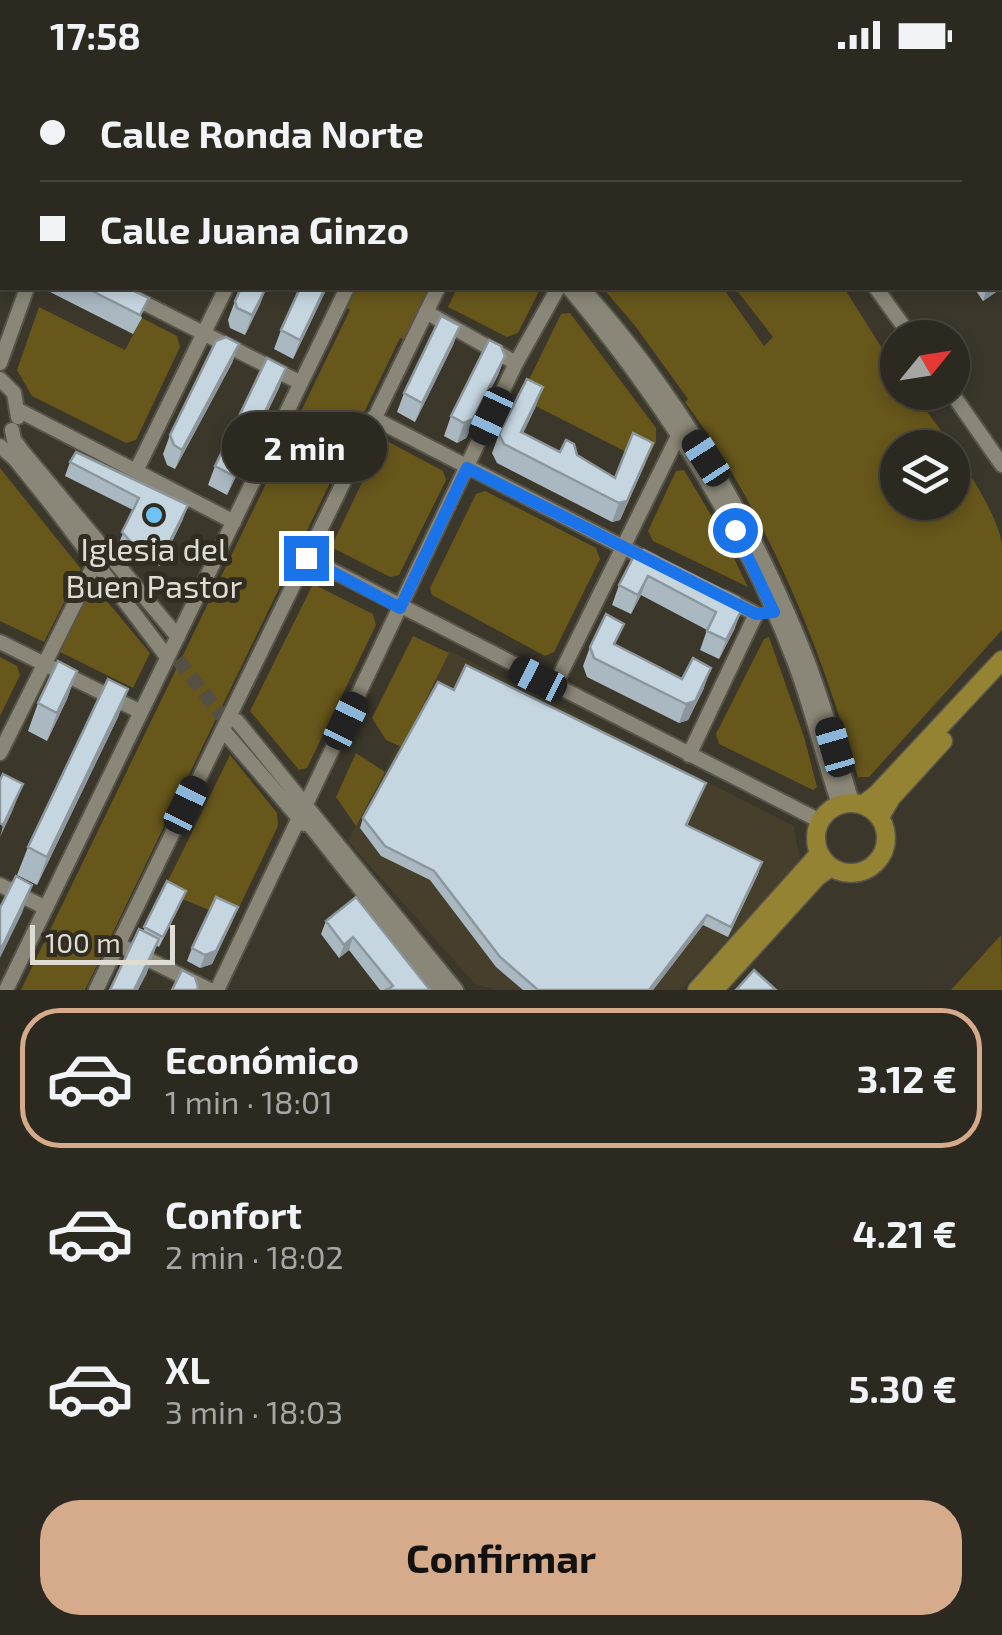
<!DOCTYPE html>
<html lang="es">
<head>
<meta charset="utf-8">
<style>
	:root { --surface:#2c2920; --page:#38352d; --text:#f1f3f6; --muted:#a6a6a5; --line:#48453e; --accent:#d6ab8b }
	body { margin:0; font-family:"Exo 2",sans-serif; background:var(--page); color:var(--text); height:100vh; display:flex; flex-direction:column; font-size:38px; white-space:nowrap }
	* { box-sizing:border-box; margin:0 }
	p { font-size:32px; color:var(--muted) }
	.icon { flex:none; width:55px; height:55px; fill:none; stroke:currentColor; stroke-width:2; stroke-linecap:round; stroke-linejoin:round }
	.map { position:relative; height:920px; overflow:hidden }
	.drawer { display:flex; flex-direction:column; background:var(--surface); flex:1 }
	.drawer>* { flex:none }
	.banner { position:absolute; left:0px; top:0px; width:1002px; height:220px; box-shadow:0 5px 15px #0003,0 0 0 2px var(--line); display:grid; align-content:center; height:220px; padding:0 40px; background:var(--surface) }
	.needle { width:65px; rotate:60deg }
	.tools { position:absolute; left:880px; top:250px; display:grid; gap:20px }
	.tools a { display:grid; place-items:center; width:90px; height:90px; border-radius:50%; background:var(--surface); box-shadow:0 5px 15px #0003,0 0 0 2px var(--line); font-size:50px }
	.scale { position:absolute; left:30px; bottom:25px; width:145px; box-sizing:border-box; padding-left:10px; border:5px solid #dfdcd4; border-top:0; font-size:28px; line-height:35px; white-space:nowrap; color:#dfdcd4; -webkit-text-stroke:8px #312d21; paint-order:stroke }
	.end { position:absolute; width:45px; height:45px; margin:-22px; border:12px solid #1a73e8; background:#fff; box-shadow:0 0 0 5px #fff }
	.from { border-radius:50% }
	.bubble { position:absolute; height:70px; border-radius:35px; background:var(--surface); box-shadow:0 5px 15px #0003,0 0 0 2px var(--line); font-size:32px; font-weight:700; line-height:70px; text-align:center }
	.car { position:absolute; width:30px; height:60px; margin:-30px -15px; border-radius:12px; box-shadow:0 0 8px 2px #0007; background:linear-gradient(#222 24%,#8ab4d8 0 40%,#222 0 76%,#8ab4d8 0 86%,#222 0) }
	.banner b { display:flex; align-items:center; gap:35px; height:95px; font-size:38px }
	.banner b+b { border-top:2px solid var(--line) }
	.banner i { width:25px; height:25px; background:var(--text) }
	ul { padding:18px 0 0; list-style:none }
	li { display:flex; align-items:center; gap:30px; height:140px; margin:0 20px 15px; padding:0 20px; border:5px solid transparent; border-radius:40px }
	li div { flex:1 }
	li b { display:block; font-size:38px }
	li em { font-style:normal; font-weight:700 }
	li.current { border-color:var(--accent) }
	li>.icon { width:90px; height:90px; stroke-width:1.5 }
	.cta { display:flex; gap:20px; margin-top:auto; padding:20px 40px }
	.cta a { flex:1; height:115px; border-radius:40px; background:var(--accent); color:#111; font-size:40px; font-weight:700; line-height:115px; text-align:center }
	.status { display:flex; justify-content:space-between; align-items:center; height:70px; padding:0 50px; background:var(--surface); direction:ltr }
	.status svg { height:28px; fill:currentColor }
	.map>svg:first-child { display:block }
</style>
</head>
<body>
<div class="status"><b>17:58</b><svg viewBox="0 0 49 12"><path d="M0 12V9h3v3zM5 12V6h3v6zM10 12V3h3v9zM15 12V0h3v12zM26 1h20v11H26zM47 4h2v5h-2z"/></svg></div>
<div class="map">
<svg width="1002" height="920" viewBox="0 0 1002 920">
	<rect width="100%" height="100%" fill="#3b372b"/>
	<!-- built -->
	<path fill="#453f2c" d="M 448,580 L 794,756 L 800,791 L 681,920 L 497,920 L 475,914 L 348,771 Z"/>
	<!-- green -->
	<path fill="#67571b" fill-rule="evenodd" d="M 353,218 L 431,218 L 406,270 L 400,268 L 85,920 L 21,920 L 350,240 L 344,236 Z
		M 457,218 L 539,218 L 540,219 L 518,263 L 507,267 L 448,237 Z
		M 603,218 L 723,218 L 764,276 L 773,267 L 735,218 L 844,218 L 897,302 L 898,322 L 912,323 C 937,352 998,438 1002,475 C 1002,502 1002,532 1002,560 L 869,707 L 858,707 C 819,573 768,445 685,332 L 688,329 L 636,257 ZM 898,378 L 952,378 L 952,432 L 898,432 Z
		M 39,237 L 125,280 L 142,248 L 177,266 L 180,277 L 136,370 L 126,373 L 32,326 L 17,300 Z
		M 570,243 L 656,358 L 656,372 L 646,392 L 520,328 L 561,244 Z
		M 383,369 L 443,401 L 446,410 L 399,505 L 390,507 L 331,477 Z
		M 0,398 L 81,499 L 44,572 L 0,551 Z
		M 684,400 L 720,460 L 748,517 L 653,471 L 648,461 L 676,401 Z
		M 485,421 L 596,478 L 600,489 L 554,582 L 545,586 L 432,525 L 430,518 L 476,424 Z
		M 91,512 L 150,583 L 133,618 L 58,581 Z
		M 313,514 L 373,544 L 376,555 L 307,698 L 299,700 L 250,641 Z
		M 413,566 L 449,583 L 402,677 L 386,670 L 372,648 Z
		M 769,567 L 804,667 L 817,717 L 813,720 L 719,674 L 716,664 L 764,569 Z
		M 0,587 L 17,596 L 20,605 L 0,646 Z
		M 356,683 L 385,702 L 356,756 L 336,727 Z
		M 230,685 L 277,743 L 278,756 L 233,850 L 163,821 Z
		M 1001,865 L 1002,920 L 951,920 Z"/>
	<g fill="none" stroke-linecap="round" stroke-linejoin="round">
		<!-- minor-tunnel -->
		<path stroke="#545044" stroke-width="14" stroke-dasharray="14 7" stroke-linecap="butt" d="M 165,573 L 233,660"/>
		<!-- minor casing -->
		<g stroke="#575449" stroke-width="18">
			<path id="minor" d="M 342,0 L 345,2
				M 361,0 L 363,2
				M 690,0 L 693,2
				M 106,2 L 107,0
				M 0,53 L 2,54
				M 0,171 L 2,171
				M 115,218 L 301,313
				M 569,218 C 662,330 741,451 793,588 C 812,636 822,686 839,734
				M 582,218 C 673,318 746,441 797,565 C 820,619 835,676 852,732
				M 876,218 L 912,268
				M 426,242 L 516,293
				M 0,293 L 27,218
				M 0,309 L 14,323 L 18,347
				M 951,322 L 1002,395
				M 18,340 L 234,452
				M 373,348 L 652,492
				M 12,360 L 14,370 L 23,382 L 178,567
				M 0,376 L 15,389 L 52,435 L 167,587
				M 136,401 L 226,218
				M 306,487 L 820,751
				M 725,528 L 756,544
				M 0,572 L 141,642
				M 554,617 L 679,364
				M 237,651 L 456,920
				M 223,660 L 304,754
				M 0,683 L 95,493
				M 689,685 L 756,544
				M 308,730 L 516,293 L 558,218
				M 309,754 L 440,920
				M 0,815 L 46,838
				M 117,874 L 210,920
				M 6,920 L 347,218
				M 96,920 L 438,218
				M 217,920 L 299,748"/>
		</g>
		<!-- major casing -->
		<g stroke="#575449" stroke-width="21">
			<path id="major" d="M816 768a35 35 0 1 1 70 0a35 35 0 1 1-70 0Z
				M 864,734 L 877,724 L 1002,590
				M 880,747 L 891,728 L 943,671
				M 697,920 L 819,784
				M 714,920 L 817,807 L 831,797"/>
		</g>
		<!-- minor -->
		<use href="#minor" stroke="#8b8778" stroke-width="14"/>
		<!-- major -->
		<use href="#major" stroke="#958334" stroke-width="18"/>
	</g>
	<!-- wall -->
	<path fill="#aab8c1" d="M 258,0 L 316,0 L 315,2 L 263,2 Z
		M 430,0 L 493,0 L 492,2 L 429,2 Z
		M 1002,192 L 1002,218 L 983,231 L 974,218 L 1000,218 Z
		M 52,218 L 128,218 L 142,248 L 133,264 L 50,222 Z
		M 266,218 L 260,234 L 245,265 L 230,258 L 228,250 L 235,231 Z
		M 327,218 L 293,289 L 274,279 L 281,260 Z
		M 460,256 L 453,275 L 415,352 L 397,342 L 404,323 Z
		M 239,274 L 232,293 L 175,399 L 167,395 L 163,384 L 170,365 Z
		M 505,286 L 498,305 L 466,368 L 457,373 L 444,366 L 451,346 Z
		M 286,298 L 279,318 L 227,425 L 208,415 L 215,396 Z
		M 536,336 L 523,363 L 560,382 L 577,385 L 615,408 L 646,392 L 620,450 L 612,452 L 497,393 L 492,383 L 499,364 Z
		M 70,392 L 183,449 L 160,496 L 146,489 L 144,494 L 125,484 L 118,475 L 133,440 L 65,406 Z
		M 644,480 L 735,558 L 719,589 L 700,580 L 707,560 L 641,525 L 631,544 L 612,535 L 619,515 Z
		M 616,575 L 682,609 L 704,618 L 688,650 L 679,653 L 587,607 L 583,596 L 590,577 Z
		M 77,601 L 67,629 L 47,671 L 28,661 L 38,633 Z
		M 128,619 L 118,647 L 37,815 L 17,805 L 28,777 Z
		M 454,620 L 706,713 L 687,756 L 759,802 L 728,867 L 703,855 L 653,920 L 523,920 L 496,897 L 430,810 L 381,786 L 360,758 L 363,748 Z
		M 167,811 L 182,831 L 159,877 L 156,875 L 146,905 L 143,861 Z
		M 356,827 L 430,920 L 380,920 L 349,880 L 339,888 L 321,864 L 326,851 Z
		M 233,850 L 212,894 L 200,898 L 187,891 L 192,878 Z"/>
	<!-- shaded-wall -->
	<path fill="#8b969d" d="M 1002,210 L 1002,218 L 983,231 L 986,221 L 992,218 L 1000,218 L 1000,212 Z
		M 266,218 L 260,234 L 245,265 L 252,245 Z
		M 325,218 L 327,218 L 293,289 L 300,270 Z
		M 460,256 L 453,275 L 415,352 L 422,333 Z
		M 239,274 L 232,293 L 175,399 L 182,380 Z
		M 505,286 L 498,305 L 466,368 L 457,373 L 464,353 Z
		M 286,298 L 279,318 L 227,425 L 234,406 Z
		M 543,317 L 536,336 L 514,382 L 521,362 Z
		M 653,373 L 620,450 L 612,452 L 619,433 Z
		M 188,435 L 183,449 L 160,496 L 164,483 Z
		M 648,506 L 641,525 L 631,544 L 638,525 Z
		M 742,539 L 735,558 L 719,589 L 726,570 Z
		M 711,598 L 704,618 L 688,650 L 679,653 L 686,634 Z
		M 77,601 L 67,629 L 47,671 L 57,643 Z
		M 128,619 L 118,647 L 37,815 L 47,787 Z
		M 23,714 L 12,742 L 0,767 L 3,755 Z
		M 32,815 L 22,843 L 0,888 L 0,881 Z
		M 238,837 L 212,894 L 200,898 L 205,885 Z
		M 707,845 L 703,855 L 653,920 L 649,920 Z
		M 353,867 L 349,880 L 339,888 L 344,875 Z
		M 159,869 L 146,905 L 138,920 L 134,920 Z"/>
	<!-- building -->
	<path fill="#c6d6e0" stroke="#8b969d" stroke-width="2.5" d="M 139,0 L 163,0 L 162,2 L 141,2 Z
		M 287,0 L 304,0 L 303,2 L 285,2 Z
		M 444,0 L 490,0 L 489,2 L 449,2 Z
		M 510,0 L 558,0 L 557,2 L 512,2 L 509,1 Z
		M 859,0 L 885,0 L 886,2 L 861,2 Z
		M 1002,192 L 1002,210 L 1000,212 L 1000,193 Z
		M 86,218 L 128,218 L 149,228 L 140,245 Z
		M 241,218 L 266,218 L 252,245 L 237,238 L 235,231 Z
		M 300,218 L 325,218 L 300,270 L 281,260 Z
		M 441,246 L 460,256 L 422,333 L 404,323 Z
		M 226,267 L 239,274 L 182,380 L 174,375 L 170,365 L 216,271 Z
		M 489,270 L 501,276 L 505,286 L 473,349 L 464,353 L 451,346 Z
		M 267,288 L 286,298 L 234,406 L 215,396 Z
		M 527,309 L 543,317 L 521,362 L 560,382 L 566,370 L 574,374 L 577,385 L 615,408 L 633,363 L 653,373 L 627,431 L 619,433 L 504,374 L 499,364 Z
		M 76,382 L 188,435 L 164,483 L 151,476 L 149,481 L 130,471 L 122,462 L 139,428 L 70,392 Z
		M 644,480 L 739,528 L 742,539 L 726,570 L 707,561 L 716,542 L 648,506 L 638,525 L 619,515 L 635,484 Z
		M 606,544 L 624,554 L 614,574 L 682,609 L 693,588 L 711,598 L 695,631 L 686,634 L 594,588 L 590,577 Z
		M 58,591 L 77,601 L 57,643 L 38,633 Z
		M 466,595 L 706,713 L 686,755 L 762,792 L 731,857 L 707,845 L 649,920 L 538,920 L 500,887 L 434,801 L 385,776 L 363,748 L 438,612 L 454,620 Z
		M 108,609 L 128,619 L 47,787 L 28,777 Z
		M 3,704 L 23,714 L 3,755 L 0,753 L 0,710 Z
		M 16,806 L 32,815 L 0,881 L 0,838 Z
		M 167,811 L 186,821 L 163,867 L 144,857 Z
		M 216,827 L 238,837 L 216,881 L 205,885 L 192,878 Z
		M 356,827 L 430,920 L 386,920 L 393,916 L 353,867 L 344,875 L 326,851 Z
		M 139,859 L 159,869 L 134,920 L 110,920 Z
		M 182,900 L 195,907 L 198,917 L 197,920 L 172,920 Z
		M 754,900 L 776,920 L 736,920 Z"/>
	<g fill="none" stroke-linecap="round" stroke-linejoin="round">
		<!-- route -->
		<path stroke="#1a73e8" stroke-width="12" d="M 306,488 L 400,538 L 467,398 L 756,544 L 774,542 L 735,460"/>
	</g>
	<!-- markers -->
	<circle fill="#6fc2f4" stroke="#312d21" stroke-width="4" cx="154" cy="445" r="10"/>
	<g text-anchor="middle" stroke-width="10" stroke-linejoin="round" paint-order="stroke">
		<!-- poi labels -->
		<g font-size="32" fill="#dfdcd4" stroke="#312d21">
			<text x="154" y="491">Iglesia del<tspan x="154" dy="37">Buen Pastor</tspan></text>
		</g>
	</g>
</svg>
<div class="tools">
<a><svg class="needle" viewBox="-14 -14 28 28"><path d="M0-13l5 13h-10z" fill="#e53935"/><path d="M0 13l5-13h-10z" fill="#a6a6a5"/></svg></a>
<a><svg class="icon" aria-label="layers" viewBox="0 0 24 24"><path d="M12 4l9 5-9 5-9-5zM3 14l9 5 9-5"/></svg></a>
</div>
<div class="scale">100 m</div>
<i class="end from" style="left:735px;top:460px"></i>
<i class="end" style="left:306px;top:488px"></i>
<div class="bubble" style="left:222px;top:342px;width:165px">2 min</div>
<i class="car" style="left:491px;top:346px;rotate:205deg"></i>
<i class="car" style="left:706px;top:388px;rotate:327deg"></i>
<i class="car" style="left:538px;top:609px;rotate:297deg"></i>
<i class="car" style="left:346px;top:651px;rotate:26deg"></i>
<i class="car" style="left:835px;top:677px;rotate:344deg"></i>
<i class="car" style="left:186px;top:735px;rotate:26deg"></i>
<div class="banner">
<b><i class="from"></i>Calle Ronda Norte</b>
<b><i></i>Calle Juana Ginzo</b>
</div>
</div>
<section class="drawer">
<ul>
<li class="current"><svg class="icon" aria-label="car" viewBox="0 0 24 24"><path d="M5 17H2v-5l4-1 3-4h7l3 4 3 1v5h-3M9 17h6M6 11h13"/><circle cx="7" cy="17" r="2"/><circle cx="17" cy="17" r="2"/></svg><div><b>Económico</b><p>1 min · 18:01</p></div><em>3.12 €</em></li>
<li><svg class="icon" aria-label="car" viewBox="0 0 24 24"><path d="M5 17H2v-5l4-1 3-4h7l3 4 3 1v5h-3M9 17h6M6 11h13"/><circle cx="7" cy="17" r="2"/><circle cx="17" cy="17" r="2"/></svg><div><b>Confort</b><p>2 min · 18:02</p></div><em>4.21 €</em></li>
<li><svg class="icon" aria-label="car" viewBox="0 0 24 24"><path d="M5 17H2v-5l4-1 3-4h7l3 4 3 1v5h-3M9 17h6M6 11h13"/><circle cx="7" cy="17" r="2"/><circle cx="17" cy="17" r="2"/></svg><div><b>XL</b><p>3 min · 18:03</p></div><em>5.30 €</em></li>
</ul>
<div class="cta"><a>Confirmar</a></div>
</section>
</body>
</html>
